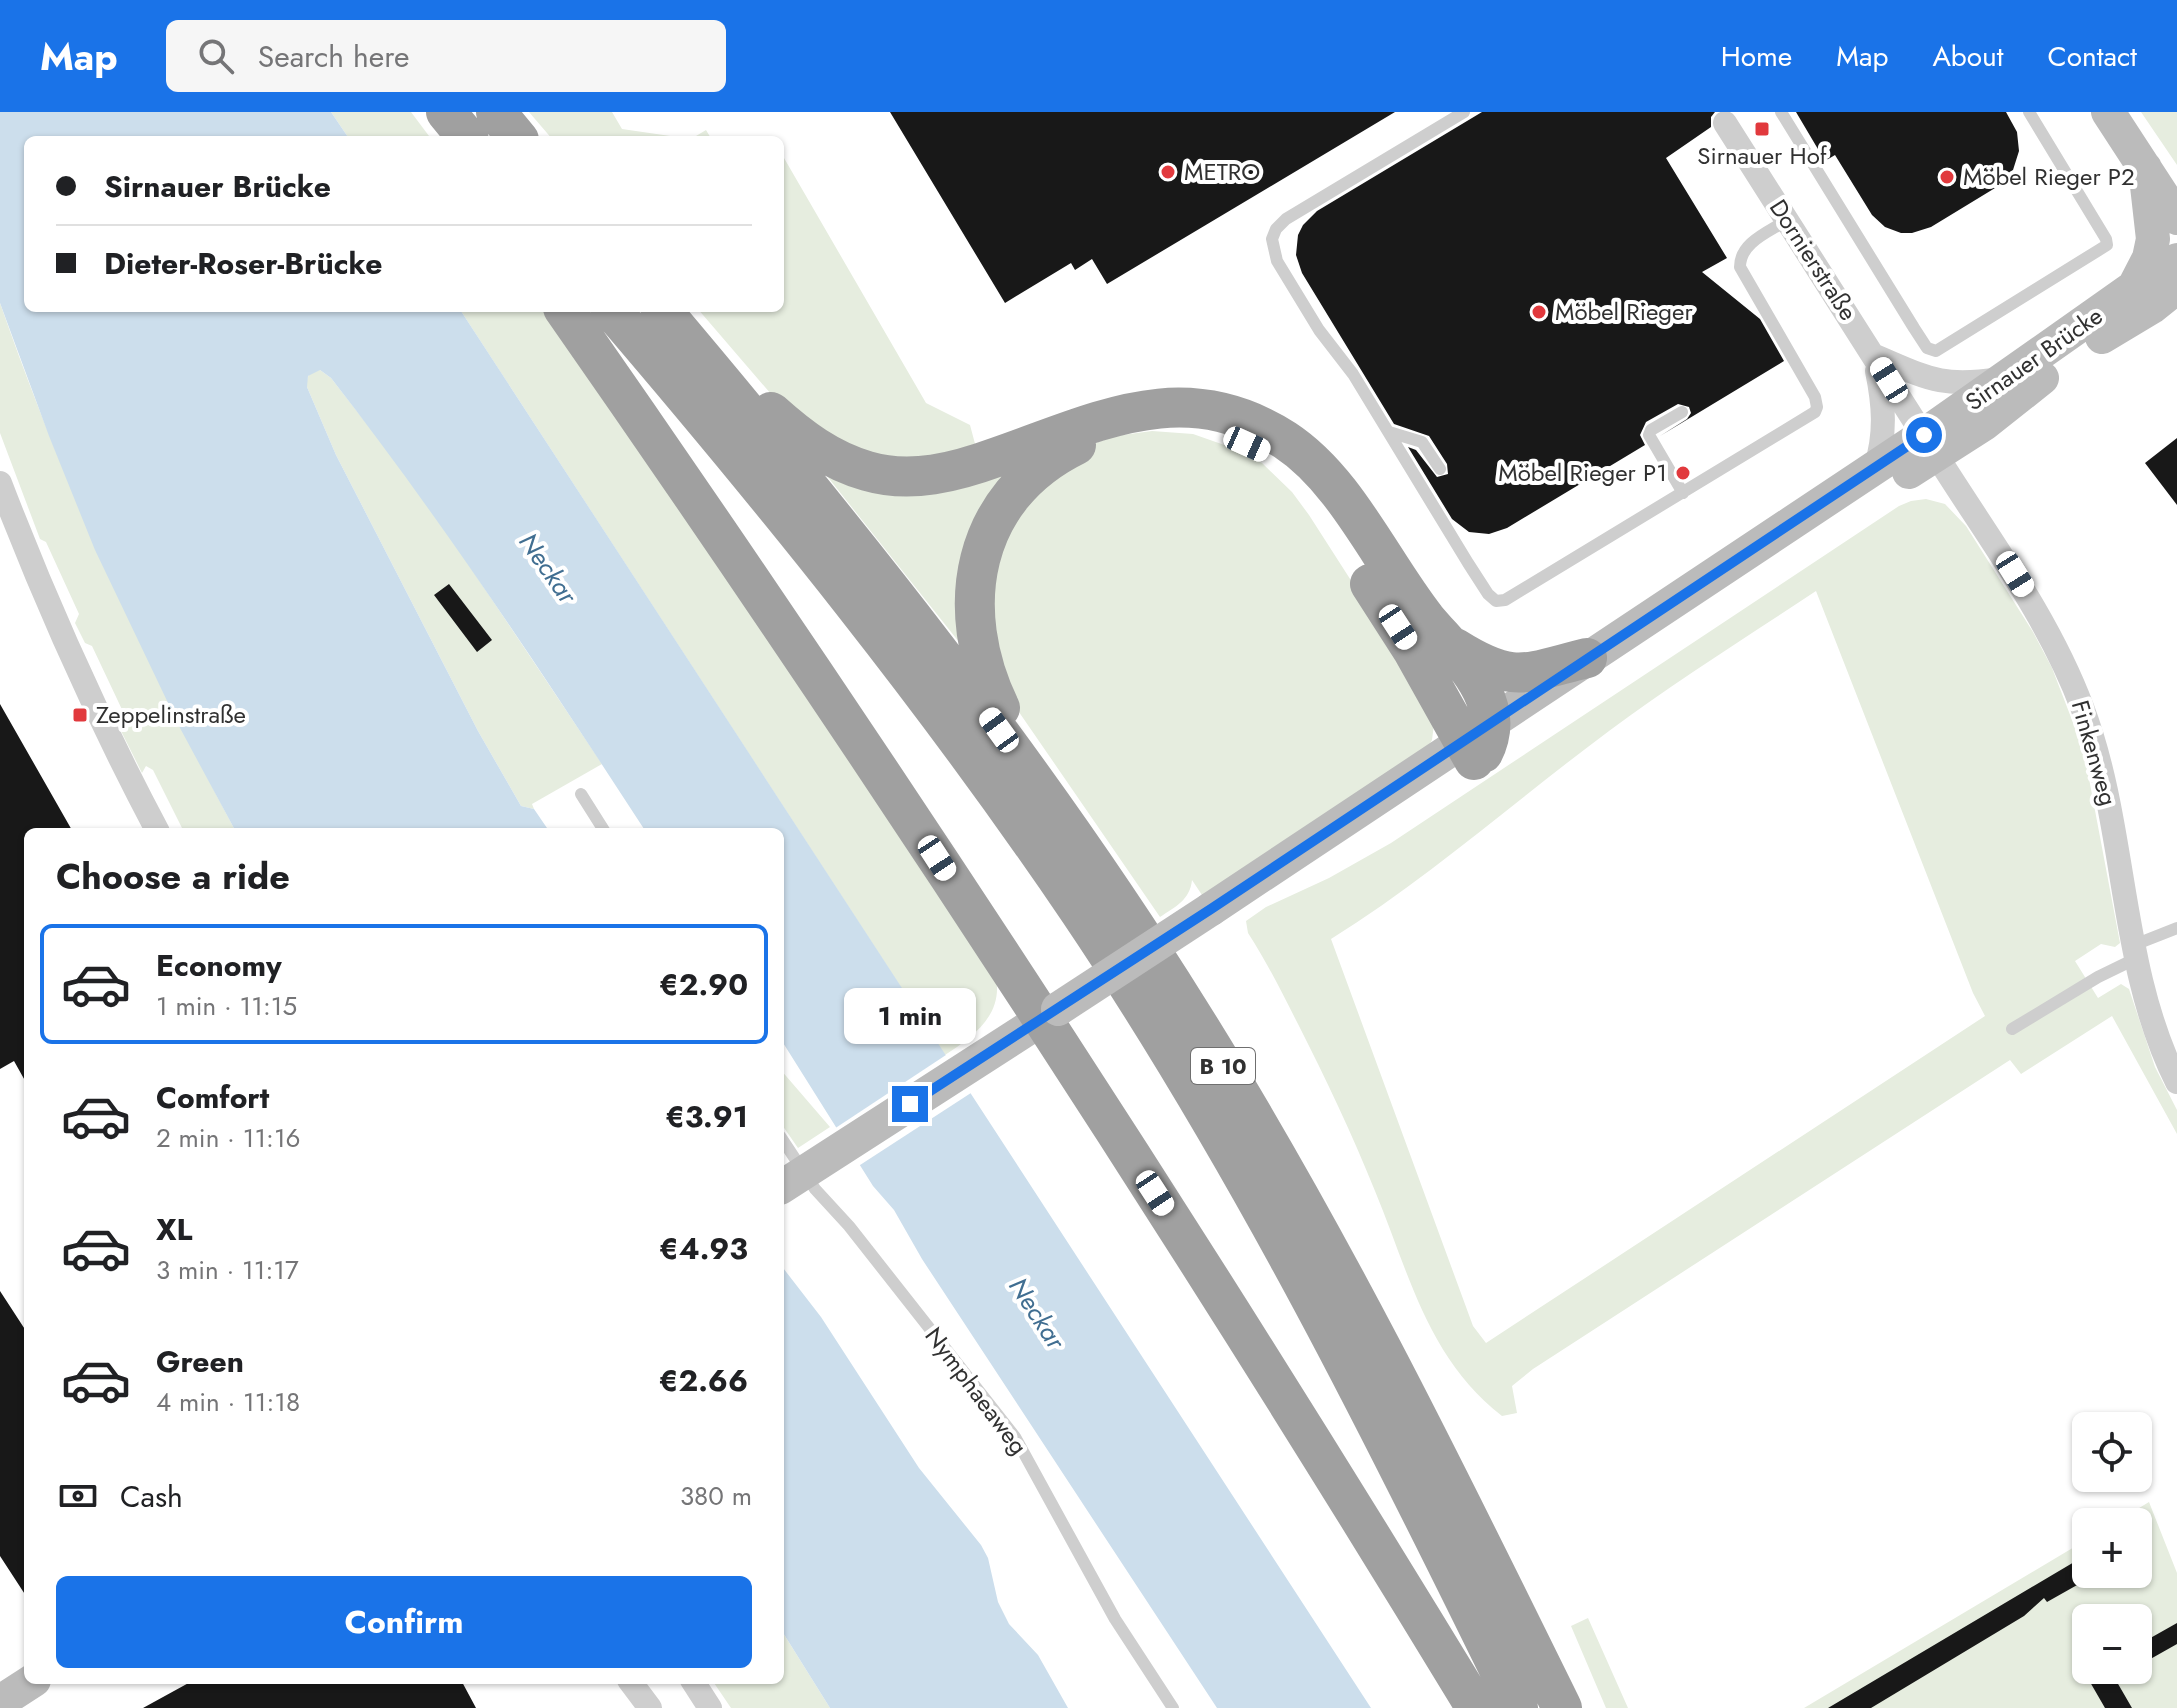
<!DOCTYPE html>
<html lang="en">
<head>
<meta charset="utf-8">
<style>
	:root { --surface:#fff; --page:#f6f6f6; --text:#202124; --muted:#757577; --line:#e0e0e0; --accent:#1a73e8 }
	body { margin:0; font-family:Jost,sans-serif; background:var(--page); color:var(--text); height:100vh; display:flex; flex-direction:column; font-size:30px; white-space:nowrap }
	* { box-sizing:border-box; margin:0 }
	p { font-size:26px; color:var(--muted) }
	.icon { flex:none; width:44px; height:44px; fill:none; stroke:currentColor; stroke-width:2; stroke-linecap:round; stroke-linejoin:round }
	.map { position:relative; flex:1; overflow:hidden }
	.sheet { position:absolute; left:24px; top:716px; width:760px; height:856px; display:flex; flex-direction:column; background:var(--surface); border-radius:12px; box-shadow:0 2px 6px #0004 }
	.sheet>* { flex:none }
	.hud { position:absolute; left:24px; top:24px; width:760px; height:176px; border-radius:12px; box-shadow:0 2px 6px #0004; display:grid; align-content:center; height:176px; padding:0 32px; background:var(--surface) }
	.tools { position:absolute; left:2072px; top:1300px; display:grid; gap:16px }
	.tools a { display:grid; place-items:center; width:80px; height:80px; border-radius:12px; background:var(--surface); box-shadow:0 2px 6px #0004; font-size:40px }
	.end { position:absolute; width:36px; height:36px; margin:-18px; border:10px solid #1a73e8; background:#fff; box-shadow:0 0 0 4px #fff }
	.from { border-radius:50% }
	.bubble { position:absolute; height:56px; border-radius:12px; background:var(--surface); box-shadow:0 2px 6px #0004; font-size:26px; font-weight:700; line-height:56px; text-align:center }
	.car { position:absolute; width:24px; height:48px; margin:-24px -12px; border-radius:10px; box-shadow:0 0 6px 2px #0007; background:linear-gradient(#fff 24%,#345 0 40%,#fff 0 76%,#345 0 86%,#fff 0) }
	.hud b { display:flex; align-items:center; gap:28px; height:76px; font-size:30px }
	.hud b+b { border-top:2px solid var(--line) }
	.hud i { width:20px; height:20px; background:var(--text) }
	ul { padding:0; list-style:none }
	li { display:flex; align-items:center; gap:24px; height:120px; margin:0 16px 12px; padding:0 16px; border:4px solid transparent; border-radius:12px }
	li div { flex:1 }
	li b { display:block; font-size:30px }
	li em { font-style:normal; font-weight:700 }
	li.current { border-color:var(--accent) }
	li>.icon { width:72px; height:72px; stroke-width:1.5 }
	h2 { padding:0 32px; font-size:36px; line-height:96px }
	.pay { display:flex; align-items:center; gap:20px; height:88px; padding:0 32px; font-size:30px }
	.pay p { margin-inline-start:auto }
	.cta { display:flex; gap:16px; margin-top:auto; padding:16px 32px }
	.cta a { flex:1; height:92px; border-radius:12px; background:var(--accent); color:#fff; font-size:32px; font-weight:700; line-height:92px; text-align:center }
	header { display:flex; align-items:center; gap:48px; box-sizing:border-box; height:112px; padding:0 40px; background:var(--accent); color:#fff }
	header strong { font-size:38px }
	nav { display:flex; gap:44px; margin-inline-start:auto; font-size:28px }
	.search { width:560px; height:72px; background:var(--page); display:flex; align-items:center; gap:20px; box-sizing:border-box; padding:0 28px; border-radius:12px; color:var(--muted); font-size:30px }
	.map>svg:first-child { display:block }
</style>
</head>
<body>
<header>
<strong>Map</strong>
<div class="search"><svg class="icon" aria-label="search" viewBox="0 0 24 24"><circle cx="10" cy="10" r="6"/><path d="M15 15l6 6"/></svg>Search here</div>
<nav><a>Home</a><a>Map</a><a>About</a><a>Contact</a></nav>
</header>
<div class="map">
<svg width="2177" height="1596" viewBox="0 0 2177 1596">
	<rect width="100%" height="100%" fill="#fff"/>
	<!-- green -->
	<path fill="#e6eddf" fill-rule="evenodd" d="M 331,0 L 411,0 L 432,28 L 350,28 Z
		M 529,0 L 612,0 L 622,17 L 691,27 L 706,18 L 712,28 L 553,28 Z
		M 2141,0 L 2177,0 L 2177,53 Z
		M 784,46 L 926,291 L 970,313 L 978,343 L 880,351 L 789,303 L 697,196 L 780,196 L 780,48 Z
		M 0,191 C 64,375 144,548 236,720 L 184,720 L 153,658 L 146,654 L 142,661 L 121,619 L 126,606 L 92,534 L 85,531 L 75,511 L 79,502 L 46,430 L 40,427 L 0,321 Z
		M 459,196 L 549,196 L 996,865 C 1003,903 974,924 945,943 Z
		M 320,258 L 331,266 L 402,357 L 448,422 L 602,652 L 532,692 L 534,697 L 521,694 L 478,619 L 336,343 L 307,275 C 306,265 309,258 320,258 Z
		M 1152,319 L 1193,322 L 1230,335 L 1262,351 L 1292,380 L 1309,403 L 1404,551 L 1434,612 L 1432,628 L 1427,637 L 1202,783 L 1192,768 C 1190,788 1175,795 1160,805 L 1008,584 L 984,515 L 1007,406 L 1096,331 L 1115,324 Z
		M 1038,340 L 963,535 L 819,354 Z
		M 1926,387 L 1945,392 L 1966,414 L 2033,520 L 2052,556 L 2077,621 L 2087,656 L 2120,831 L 2115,835 L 2101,832 L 2075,849 L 2098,886 L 2121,872 L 2129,877 L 2155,955 L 2177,998 L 2177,1022 L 2112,904 L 2021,962 L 2010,948 L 1533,1257 L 1512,1274 L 1517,1301 L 1502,1304 C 1428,1247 1409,1161 1375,1079 C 1352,1022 1326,967 1298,912 C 1282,881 1267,850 1248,821 L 1246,809 L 1266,795 L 1329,766 L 1391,731 L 1899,394 L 1911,389 ZM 1816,479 L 1973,881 L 1985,904 L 1486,1231 L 1473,1214 L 1331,827 C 1430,765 1516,688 1609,619 C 1676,569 1747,525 1816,479 Z
		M 780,957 L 830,1015 L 798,1036 L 780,1010 Z
		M 2149,1390 L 2177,1461 L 2177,1596 L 1804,1596 L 2086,1428 L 2086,1462 L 2138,1462 L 2138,1410 L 2116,1410 ZM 2086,1506 L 2138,1506 L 2138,1558 L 2086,1558 Z
		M 1588,1506 L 1628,1596 L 1606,1596 L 1571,1514 Z
		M 780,1516 L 830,1596 L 731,1596 L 712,1568 L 780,1568 Z"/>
	<!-- water -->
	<path fill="#ccdeec" d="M 0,0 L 331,0 L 350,28 L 28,28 L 28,196 L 459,196 L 1371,1596 L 1217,1596 L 922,1147 L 894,1098 L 873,1074 L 780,926 L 780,720 L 646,720 C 545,565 444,411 331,266 L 320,258 L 308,264 L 307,275 L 336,343 L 478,619 L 521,694 L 534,697 L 547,716 L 544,720 L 236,720 L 180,616 L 95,438 L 49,324 L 0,191 Z
		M 780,1152 L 821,1205 L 919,1356 L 981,1433 L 988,1446 L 998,1490 L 1009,1512 L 1038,1543 L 1068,1596 L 830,1596 L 780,1516 Z"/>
	<!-- pier -->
	<path fill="#fff" d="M 949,941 L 974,979 L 857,1055 L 834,1017 Z"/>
	<!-- building -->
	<path fill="#181818" d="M 890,0 L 1395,0 L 1107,172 L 1092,147 L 1075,158 L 1071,151 L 1005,191 Z
		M 1482,0 L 1715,0 L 1711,5 L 1711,15 L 1666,46 L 1727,146 L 1702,160 L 1760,207 L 1784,249 L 1660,324 L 1687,307 L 1691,301 L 1689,295 L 1678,292 L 1646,310 L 1640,323 L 1645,333 L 1507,416 L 1489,422 L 1469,420 L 1452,407 L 1408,335 L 1416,338 L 1437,365 L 1448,362 L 1447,352 L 1429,324 L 1394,312 L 1302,161 L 1296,143 L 1298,123 L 1303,113 L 1317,99 Z
		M 1796,0 L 2006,0 L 2017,20 L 2019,39 L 2013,58 L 2000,73 L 1931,115 L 1912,121 L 1901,121 L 1885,115 L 1872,103 L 1835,43 L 1825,49 Z
		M 2177,326 L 2177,393 L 2145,351 Z
		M 449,472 L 492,528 L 477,540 L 434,483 Z
		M 0,592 L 73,720 L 28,720 L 28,974 L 14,949 L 0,957 Z
		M 0,1179 L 28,1222 L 28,1487 L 0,1444 Z
		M 2086,1443 L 2086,1468 L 2047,1490 L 2044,1486 L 2024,1504 L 1871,1596 L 1828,1596 Z
		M 2177,1511 L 2177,1532 L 2138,1554 L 2138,1533 Z
		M 2110,1558 L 2132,1596 L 2105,1596 L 2090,1570 Z
		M 194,1568 L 461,1568 L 476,1596 L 143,1596 Z"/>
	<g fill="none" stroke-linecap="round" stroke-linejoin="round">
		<!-- service -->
		<path stroke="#cecece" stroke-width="12" d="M 1464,0 L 1286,107 L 1276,117 L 1272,127 L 1277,149 L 1319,218 L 1353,262 L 1468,451 L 1488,482 L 1496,489 L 1505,488 L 1815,300 L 1817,295 L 1815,285 L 1740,155 C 1740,130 1769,120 1787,108
			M 1781,0 L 1914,216 L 1927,236 L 1936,239 L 2107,133 L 2106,127 L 2029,0
			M 1682,300 L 1651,318 L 1649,323 L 1683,381
			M 1389,320 L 1422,330 L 1440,357
			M 581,682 L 605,720
			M 2134,833 L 2177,816
			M 2012,917 L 2098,865 L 2137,846
			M 780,1024 L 815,1077 L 849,1114 L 1015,1325 L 1115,1507 L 1173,1596"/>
		<!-- minor -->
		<path stroke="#cecece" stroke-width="24" d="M 1725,11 C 1798,124 1868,237 1940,349 C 1991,430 2048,505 2082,595 C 2128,716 2118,853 2177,970
			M 1875,244 C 1927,266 1941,276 1999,267
			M 1876,354 C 1886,321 1884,293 1877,259
			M 0,371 C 46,491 98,607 158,720
			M 629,1568 L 650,1596
			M 692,1568 L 710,1596"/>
		<!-- secondary -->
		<path stroke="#bbb" stroke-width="34" d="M 2108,0 L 2177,106
			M 2134,175 L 2149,146 L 2153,127 L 2145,56
			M 2102,225 L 2152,195 L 2177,175
			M 1909,360 L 1984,312 L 2042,266
			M 1211,797 L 1924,323 L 2154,161 L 2177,148
			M 780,1076 L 1058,897
			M 0,1590 L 34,1568"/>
		<!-- trunk -->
		<path stroke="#a0a0a0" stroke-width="40" d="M 446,0 L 469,28
			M 496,0 L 519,28
			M 563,196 C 882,653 1187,1120 1476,1596
			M 610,196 C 776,390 937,589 1080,800 C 1250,1052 1385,1324 1518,1596
			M 660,196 C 850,421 1034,650 1190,900 C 1330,1123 1446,1360 1562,1596
			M 771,300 C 800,326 829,348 867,359 C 911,372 956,360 997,345 C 1098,310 1184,263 1285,328 C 1346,368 1381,450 1426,507 C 1457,544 1510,588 1483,641
			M 1370,472 L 1413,539 L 1474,648
			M 1455,536 C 1514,573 1525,561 1587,546
			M 1000,596 C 952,497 970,385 1076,333"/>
		<!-- secondary-bridge -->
		<path stroke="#bbb" stroke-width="34" d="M 1058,897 L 1211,797"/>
	</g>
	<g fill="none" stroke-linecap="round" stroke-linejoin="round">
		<!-- route -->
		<path stroke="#1a73e8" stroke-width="10" d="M 910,992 L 1211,797 L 1924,323"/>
	</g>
	<!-- markers -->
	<g fill="#e1393d" stroke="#fff" stroke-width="3">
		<rect x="1754" y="9" width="16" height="16" rx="4"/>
		<circle cx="1168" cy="60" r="8"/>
		<circle cx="1947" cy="65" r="8"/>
		<circle cx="1539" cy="200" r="8"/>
		<circle cx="1683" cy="361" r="8"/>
		<rect x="72" y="595" width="16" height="16" rx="4"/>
	</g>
	<g text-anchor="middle" stroke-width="8" stroke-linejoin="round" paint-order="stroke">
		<!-- shield labels -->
		<rect fill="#fff" stroke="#6f6f6f" stroke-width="2" x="1191" y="936" width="64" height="36" rx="6"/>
		<g font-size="22" font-weight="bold" fill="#313131">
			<text x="1223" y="962">B 10</text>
		</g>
		<!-- poi labels -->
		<g font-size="24" fill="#313131" stroke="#fff" text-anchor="start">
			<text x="1762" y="52" text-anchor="middle">Sirnauer Hof</text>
			<text x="1184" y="68">METRO</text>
			<text x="1963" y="73">Möbel Rieger P2</text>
			<text x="1555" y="208">Möbel Rieger</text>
			<text x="1667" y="369" text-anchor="end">Möbel Rieger P1</text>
			<text x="96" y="611">Zeppelinstraße</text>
		</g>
		<!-- street labels -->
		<g font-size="24" fill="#313131" stroke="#fff">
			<text transform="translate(1813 148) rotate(57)" y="8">Dornierstraße</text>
			<text transform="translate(2034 247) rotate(-35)" y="8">Sirnauer Brücke</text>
			<text transform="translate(2094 641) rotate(74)" y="8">Finkenweg</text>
			<text transform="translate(976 1279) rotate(53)" y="8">Nymphaeaweg</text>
		</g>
		<!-- water labels -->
		<g font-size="26" font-style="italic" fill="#406e91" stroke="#fff">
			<text transform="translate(548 456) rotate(55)" y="9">Neckar</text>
			<text transform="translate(1037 1201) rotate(57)" y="9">Neckar</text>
		</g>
	</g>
</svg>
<div class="tools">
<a><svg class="icon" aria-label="locate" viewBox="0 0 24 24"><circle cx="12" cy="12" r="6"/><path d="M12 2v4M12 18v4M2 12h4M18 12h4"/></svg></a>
<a>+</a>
<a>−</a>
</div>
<i class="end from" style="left:1924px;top:323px"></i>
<i class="end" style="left:910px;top:992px"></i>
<div class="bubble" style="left:844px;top:876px;width:132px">1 min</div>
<i class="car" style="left:1889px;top:268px;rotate:328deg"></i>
<i class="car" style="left:1247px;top:332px;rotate:114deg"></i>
<i class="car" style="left:2015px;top:462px;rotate:148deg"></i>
<i class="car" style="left:1398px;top:515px;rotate:147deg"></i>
<i class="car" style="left:999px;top:618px;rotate:324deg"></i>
<i class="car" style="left:937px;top:746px;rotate:147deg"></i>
<i class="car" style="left:1155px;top:1081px;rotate:147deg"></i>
<div class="hud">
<b><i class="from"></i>Sirnauer Brücke</b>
<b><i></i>Dieter-Roser-Brücke</b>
</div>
<section class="sheet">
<h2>Choose a ride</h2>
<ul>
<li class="current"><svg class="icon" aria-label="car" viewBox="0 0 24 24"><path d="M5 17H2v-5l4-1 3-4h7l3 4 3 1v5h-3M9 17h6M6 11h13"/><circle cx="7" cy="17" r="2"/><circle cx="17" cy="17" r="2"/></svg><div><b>Economy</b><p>1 min · 11:15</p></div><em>€2.90</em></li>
<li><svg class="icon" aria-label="car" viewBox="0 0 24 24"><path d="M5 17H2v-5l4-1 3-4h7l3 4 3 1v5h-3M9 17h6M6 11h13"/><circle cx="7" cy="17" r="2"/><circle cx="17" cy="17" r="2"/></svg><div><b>Comfort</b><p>2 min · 11:16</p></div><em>€3.91</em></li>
<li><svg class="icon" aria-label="car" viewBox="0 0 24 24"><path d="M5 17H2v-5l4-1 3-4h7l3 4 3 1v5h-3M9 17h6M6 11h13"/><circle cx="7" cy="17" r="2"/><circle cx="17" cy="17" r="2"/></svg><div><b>XL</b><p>3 min · 11:17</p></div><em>€4.93</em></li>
<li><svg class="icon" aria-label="car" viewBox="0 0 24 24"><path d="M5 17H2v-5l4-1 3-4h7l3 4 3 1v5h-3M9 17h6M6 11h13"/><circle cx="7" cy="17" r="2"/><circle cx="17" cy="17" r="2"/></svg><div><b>Green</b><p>4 min · 11:18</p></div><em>€2.66</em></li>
</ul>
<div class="pay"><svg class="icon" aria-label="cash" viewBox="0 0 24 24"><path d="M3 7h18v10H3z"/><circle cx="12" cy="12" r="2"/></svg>Cash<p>380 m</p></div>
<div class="cta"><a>Confirm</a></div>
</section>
</div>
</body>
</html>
